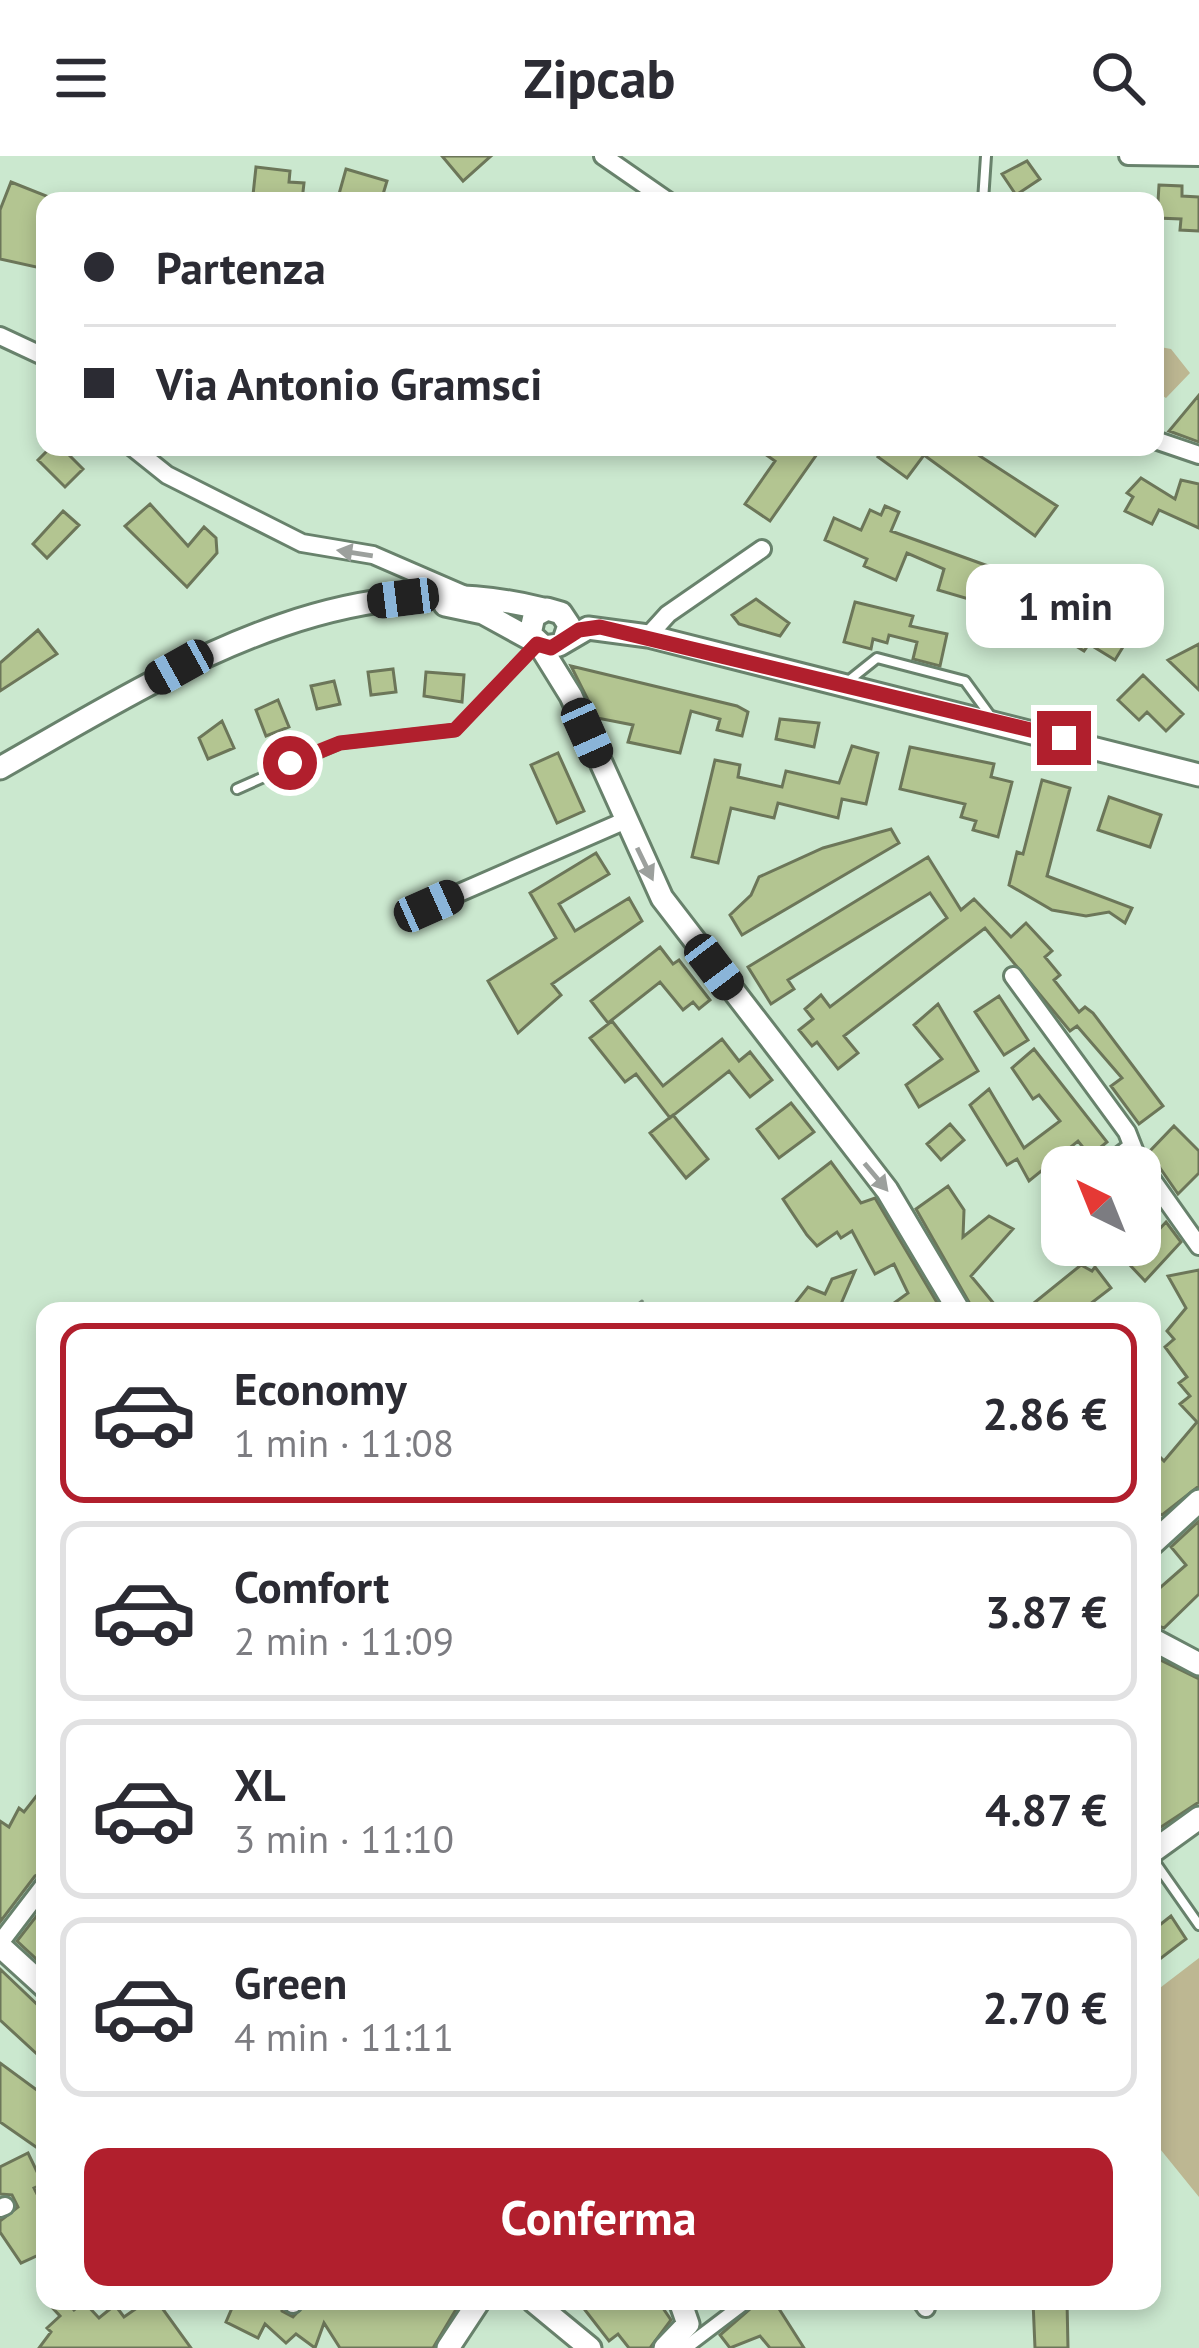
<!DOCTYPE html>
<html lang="it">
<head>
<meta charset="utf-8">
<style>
	:root { --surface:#fff; --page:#f7f7f7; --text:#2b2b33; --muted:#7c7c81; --line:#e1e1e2; --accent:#b11f2d }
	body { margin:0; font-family:"PT Sans",sans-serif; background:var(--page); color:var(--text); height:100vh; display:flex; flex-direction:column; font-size:45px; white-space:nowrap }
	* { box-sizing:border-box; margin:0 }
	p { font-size:39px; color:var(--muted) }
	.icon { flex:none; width:66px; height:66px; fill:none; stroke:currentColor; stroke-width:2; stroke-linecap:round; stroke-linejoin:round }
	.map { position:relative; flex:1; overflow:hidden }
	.panel { position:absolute; left:36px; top:1146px; width:1125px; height:1008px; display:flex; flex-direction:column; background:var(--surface); border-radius:24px; box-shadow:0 6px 18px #0003 }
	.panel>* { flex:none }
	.banner { position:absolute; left:36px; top:36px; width:1128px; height:264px; border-radius:24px; box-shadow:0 6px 18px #0003; display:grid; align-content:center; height:264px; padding:0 48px; background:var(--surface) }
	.needle { width:78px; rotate:317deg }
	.fabs { position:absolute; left:1041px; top:990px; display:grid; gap:24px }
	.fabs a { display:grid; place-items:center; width:120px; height:120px; border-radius:24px; background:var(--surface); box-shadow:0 6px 18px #0003; font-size:60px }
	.end { position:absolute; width:54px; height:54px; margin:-27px; border:15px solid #b11f2d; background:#fff; box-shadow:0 0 0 6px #fff }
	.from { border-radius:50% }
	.bubble { position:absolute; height:84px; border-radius:24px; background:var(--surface); box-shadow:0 6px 18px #0003; font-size:39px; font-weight:800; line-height:84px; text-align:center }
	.car { position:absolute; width:36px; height:72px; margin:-36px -18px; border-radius:15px; box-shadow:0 0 9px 3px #0007; background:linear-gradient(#222 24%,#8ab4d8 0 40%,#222 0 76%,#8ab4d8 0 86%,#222 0) }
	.banner b { display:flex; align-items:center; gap:42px; height:114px; font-size:45px }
	.banner b+b { border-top:3px solid var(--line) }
	.banner i { width:30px; height:30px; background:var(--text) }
	ul { padding:21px 0 0; list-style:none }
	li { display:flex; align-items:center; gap:36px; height:180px; margin:0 24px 18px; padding:0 24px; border:6px solid var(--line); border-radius:24px }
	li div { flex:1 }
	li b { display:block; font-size:45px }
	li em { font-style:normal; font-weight:800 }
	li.selected { border-color:var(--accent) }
	li>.icon { width:108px; height:108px; stroke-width:1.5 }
	.button { display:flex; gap:24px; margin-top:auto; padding:24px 48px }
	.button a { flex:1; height:138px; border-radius:24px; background:var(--accent); color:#fff; font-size:48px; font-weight:800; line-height:138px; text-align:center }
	header { display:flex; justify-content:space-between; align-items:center; height:156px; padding:0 48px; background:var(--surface); font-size:54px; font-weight:800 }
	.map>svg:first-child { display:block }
</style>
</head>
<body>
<header><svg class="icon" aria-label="menu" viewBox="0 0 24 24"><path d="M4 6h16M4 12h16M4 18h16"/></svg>Zipcab<svg class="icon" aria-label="search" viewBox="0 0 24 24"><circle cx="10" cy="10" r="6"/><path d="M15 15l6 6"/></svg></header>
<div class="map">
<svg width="1199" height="2192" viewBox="0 0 1199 2192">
	<rect width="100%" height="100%" fill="#cbe8cf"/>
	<!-- green -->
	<path fill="#bdb792" d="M 1155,190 L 1171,193 L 1190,217 L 1166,242 L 1155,235 Z
		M 1199,1802 L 1199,2041 L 1152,1983 L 1152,1838 Z"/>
	<!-- building -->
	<path fill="#b3c591" stroke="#6c7659" stroke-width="3" d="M 442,0 L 491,0 L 463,25 Z
		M 1027,5 L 1040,23 L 1016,39 L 1002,18 Z
		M 256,11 L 290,15 L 289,26 L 304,27 L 302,45 L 253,39 Z
		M 346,13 L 387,25 L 381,45 L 339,38 Z
		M 11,26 L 49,41 L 39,67 L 45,70 L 45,113 L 0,103 L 0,54 Z
		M 1159,29 L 1182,30 L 1182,40 L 1199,41 L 1199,75 L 1180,74 L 1181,63 L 1157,62 Z
		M 1199,239 L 1199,286 L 1169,275 Z
		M 51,291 L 61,291 L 83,313 L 65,331 L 38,304 Z
		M 755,291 L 808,291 L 817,298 L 770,365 L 745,348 L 775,305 Z
		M 885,291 L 966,291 L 1057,350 L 1035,380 L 924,299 L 907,322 L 878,301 Z
		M 1141,322 L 1175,343 L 1181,324 L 1199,328 L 1199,372 L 1159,354 L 1152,368 L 1125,355 L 1133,341 L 1127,337 Z
		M 150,348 L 188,390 L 204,371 L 216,382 L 217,397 L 187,431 L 125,370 Z
		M 885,350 L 899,356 L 891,375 L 1002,415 L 999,424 L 1007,426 L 999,452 L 938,434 L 944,413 L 907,397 L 896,424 L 864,410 L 867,403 L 825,384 L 834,362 L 861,374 L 870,354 L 881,359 Z
		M 63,355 L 79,369 L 47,402 L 33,388 Z
		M 1101,438 L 1125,453 L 1121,459 L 1137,468 L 1115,504 L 1089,488 L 1084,495 L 1071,487 Z
		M 756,443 L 789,467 L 780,480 L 739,468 L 732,459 Z
		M 855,446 L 913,460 L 910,470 L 947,478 L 940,510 L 913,503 L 917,486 L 889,479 L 887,487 L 873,483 L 871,493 L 844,486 Z
		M 38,474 L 57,498 L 0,535 L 0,507 Z
		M 1199,488 L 1199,534 L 1168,504 Z
		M 571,510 L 737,550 L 748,556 L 742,580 L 717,574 L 720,563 L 691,555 L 680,597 L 628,586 L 633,569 L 597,562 Z
		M 393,513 L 396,536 L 371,539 L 368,516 Z
		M 426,516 L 464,519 L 462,546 L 424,540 Z
		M 1143,519 L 1183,558 L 1166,575 L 1147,556 L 1139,564 L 1118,544 Z
		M 334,525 L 340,548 L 317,553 L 311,530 Z
		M 278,544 L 289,571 L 266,580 L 256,554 Z
		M 780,563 L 819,567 L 814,591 L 776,583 Z
		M 222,565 L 234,592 L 208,603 L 199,582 Z
		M 852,590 L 878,597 L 866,648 L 842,643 L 838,662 L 778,647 L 774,662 L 731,652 L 718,707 L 692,701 L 715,604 L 740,609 L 738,621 L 782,631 L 786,615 L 839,627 Z
		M 910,591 L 994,608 L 991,621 L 1012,626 L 998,681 L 973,674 L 976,665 L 961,661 L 965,648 L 900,633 Z
		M 558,597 L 584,655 L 557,667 L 531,609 Z
		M 1042,624 L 1070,632 L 1047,720 L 1132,752 L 1125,767 L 1109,756 L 1086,760 L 1052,754 L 1009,729 L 1017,696 L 1023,698 Z
		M 1109,641 L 1161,659 L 1150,691 L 1098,674 Z
		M 891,673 L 899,687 L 742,779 L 730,759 L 751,739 L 759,721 L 823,692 Z
		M 596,697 L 609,718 L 559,748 L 575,775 L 629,742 L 642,765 L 552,828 L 561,839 L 518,877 L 488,825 L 556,782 L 530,737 Z
		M 928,701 L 961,754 L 974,743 L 1011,781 L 1026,767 L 1052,795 L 1045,801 L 1060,819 L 1054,824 L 1079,856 L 1085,851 L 1093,857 L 1163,950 L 1139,968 L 1111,930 L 1122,922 L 1077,870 L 1070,875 L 985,772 L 844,880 L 858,897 L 838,913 L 817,886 L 812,890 L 799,874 L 813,863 L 805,853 L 821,839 L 830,851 L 947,762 L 930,737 L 788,824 L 794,833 L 771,848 L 748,811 Z
		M 660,791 L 673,808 L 679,804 L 710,844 L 699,853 L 693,846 L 683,854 L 660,826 L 608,867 L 591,845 Z
		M 999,840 L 1028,884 L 1004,899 L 975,856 Z
		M 938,848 L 978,915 L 919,951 L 906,929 L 942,903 L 914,869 Z
		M 612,865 L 663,930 L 722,883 L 739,905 L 750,896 L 772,924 L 750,941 L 729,915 L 670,962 L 636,918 L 625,926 L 590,882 Z
		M 1034,893 L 1107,986 L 1090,1000 L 1078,985 L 1029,1025 L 1017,1003 L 1007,1009 L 970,949 L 989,933 L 1024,992 L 1060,965 L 1039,939 L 1033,943 L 1012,912 Z
		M 791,947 L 814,976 L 779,1002 L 757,973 Z
		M 673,959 L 708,1003 L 686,1022 L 650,977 Z
		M 950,968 L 964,984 L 941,1004 L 927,988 Z
		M 1174,970 L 1199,995 L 1199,1017 L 1178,1038 L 1149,996 Z
		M 831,1006 L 861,1047 L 875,1042 L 942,1155 L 883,1155 L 908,1137 L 894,1108 L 875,1118 L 852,1075 L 841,1082 L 837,1076 L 817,1090 L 807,1079 L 783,1043 Z
		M 948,1030 L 964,1054 L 963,1081 L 989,1060 L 1013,1073 L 971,1120 L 1000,1155 L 974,1155 L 916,1053 Z
		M 1166,1066 L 1181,1086 L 1145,1125 L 1128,1107 Z
		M 1081,1109 L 1092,1115 L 1095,1111 L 1111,1132 L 1081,1155 L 1024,1155 Z
		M 1199,1114 L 1199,1330 L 1162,1359 L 1152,1353 L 1152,1293 L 1164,1305 L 1197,1266 L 1180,1248 L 1190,1240 L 1179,1227 L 1187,1221 L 1165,1191 L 1174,1183 L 1167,1175 L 1186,1152 L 1168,1120 Z
		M 855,1115 L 838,1155 L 809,1149 L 807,1155 L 789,1155 L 808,1131 L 825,1138 L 832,1123 Z
		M 1199,1365 L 1199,1438 L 1164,1472 L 1152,1468 L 1152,1421 L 1161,1431 L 1186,1409 L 1171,1391 Z
		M 1152,1500 L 1199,1523 L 1199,1646 L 1152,1677 Z
		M 45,1629 L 45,1715 L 35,1720 L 0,1766 L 0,1665 L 9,1671 L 19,1652 L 24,1656 Z
		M 45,1749 L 45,1811 L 17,1785 Z
		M 1171,1760 L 1186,1783 L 1152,1809 L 1152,1775 Z
		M 0,1813 L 45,1856 L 45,1888 L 38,1899 L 0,1864 Z
		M 0,1907 L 45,1940 L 45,1987 L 39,1993 L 0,1966 Z
		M 28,1997 L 43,2028 L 34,2032 L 45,2054 L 45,2096 L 21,2107 L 0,2076 L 0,2065 L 18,2051 L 12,2039 L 0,2038 L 0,2011 Z
		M 46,2145 L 66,2145 L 74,2154 L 84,2146 L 99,2162 L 115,2149 L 124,2161 L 147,2145 L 157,2145 L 191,2192 L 39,2192 L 51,2176 L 47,2172 L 60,2160 Z
		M 235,2145 L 281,2145 L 282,2155 L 293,2161 L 308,2145 L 461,2145 L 433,2192 L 340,2192 L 324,2167 L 315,2192 L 296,2178 L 286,2187 L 265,2168 L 258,2182 L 226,2166 Z
		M 578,2145 L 658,2145 L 671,2164 L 650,2192 L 629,2192 L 618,2178 L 609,2185 Z
		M 759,2145 L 774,2145 L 804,2192 L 770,2192 L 760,2180 L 730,2192 L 720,2179 Z
		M 1033,2145 L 1067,2145 L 1068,2192 L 1035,2192 Z"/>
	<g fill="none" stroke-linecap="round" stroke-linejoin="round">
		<!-- service casing -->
		<g stroke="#68826c" stroke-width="14">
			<path id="service" d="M 983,45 L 986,0
				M 847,526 L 877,502 L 965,525 L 989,558
				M 237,633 L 340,587 L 455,574 L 536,489
				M 1152,1702 L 1199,1769"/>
		</g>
		<!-- pedestrian casing -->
		<g stroke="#68826c" stroke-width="18">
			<path id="pedestrian" d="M 685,2192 L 747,2145"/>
		</g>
		<!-- minor casing -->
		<g stroke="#68826c" stroke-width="22">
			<path id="minor" d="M 603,0 L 668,45
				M 1128,0 L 1199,1
				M 0,180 L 45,201
				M 1155,284 L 1199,299
				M 132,291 L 167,319 L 302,387 L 373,399 L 463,438
				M 648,480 L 668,458 L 762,393
				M 429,750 L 624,665
				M 1013,820 L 1127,976 L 1138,1004 L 1199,1090
				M 1105,1011 L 1131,991
				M 0,1787 L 45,1728
				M 0,2052 L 5,2050
				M 921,2145 L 926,2152
				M 293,2148 L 295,2145"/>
		</g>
		<!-- tertiary casing -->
		<g stroke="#68826c" stroke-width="27">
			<path id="tertiary" d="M 540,490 L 571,540 L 662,742 L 887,1034 L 959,1155
				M 1152,1483 L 1199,1508"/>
		</g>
		<!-- secondary casing -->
		<g stroke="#68826c" stroke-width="27">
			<path id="secondary" d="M 445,449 L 483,457 L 534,485
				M 564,484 L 569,469 L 561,457 L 547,453 L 534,460 L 530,478 L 544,491 L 559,489 L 588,472 L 648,480 L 1199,619
				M 0,612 C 168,517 341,402 543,453
				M 1152,1388 L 1199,1345
				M 1152,1696 L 1199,1662
				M 0,1790 L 45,1831
				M 533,2145 L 590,2192
				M 448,2192 L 479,2145
				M 665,2192 L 688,2168 L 680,2145"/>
		</g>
		<!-- path -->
		<path stroke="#7c917f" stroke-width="3" stroke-dasharray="6 6" stroke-linecap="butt" d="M 629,1155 L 642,1145 L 650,1155"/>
		<!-- service -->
		<use href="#service" stroke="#fff" stroke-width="8"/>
		<!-- pedestrian -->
		<use href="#pedestrian" stroke="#fff" stroke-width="12"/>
		<!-- minor -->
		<use href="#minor" stroke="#fff" stroke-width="16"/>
		<!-- tertiary -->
		<use href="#tertiary" stroke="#fff" stroke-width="21"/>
		<!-- secondary -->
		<use href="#secondary" stroke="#fff" stroke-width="21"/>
	</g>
	<!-- one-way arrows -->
	<defs><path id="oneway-solid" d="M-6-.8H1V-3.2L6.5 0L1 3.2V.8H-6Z" transform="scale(3)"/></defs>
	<g fill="#9ca09d">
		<use href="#oneway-solid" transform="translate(355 397) rotate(-171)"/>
		<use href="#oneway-solid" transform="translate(645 708) rotate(64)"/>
		<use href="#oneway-solid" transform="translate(876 1021) rotate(50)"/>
	</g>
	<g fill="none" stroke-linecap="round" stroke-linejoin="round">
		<!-- route -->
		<path stroke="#b11f2d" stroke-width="15" d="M 290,607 L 340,587 L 455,574 L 537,488 L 551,492 L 579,474 L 600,471 L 1064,582"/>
	</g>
</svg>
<div class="fabs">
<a><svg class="needle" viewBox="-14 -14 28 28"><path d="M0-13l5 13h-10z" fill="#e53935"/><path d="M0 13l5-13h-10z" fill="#7c7c81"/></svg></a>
</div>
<i class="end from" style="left:290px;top:607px"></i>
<i class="end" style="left:1064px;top:582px"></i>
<div class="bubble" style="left:966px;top:408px;width:198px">1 min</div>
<i class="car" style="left:403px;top:442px;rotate:263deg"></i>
<i class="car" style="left:179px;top:511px;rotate:241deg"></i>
<i class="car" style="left:587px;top:577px;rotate:156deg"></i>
<i class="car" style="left:429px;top:750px;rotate:66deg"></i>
<i class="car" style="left:714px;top:811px;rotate:143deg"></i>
<div class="banner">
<b><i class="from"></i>Partenza</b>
<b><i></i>Via Antonio Gramsci</b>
</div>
<section class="panel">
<ul>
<li class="selected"><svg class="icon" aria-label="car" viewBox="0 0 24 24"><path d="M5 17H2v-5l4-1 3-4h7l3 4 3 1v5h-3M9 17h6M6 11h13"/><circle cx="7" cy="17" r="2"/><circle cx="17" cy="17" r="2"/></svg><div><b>Economy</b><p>1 min · 11:08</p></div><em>2.86 €</em></li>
<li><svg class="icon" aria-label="car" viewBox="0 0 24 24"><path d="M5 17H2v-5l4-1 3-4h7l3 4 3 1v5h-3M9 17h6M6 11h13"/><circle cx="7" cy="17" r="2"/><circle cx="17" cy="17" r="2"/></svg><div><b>Comfort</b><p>2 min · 11:09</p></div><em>3.87 €</em></li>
<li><svg class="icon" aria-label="car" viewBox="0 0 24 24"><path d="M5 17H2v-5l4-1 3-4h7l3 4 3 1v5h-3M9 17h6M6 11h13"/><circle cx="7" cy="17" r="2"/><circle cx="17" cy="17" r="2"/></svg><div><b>XL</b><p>3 min · 11:10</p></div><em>4.87 €</em></li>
<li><svg class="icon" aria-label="car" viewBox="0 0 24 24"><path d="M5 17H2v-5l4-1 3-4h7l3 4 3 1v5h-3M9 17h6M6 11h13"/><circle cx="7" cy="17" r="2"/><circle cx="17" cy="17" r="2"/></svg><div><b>Green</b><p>4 min · 11:11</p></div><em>2.70 €</em></li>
</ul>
<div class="button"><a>Conferma</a></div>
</section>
</div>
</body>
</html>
